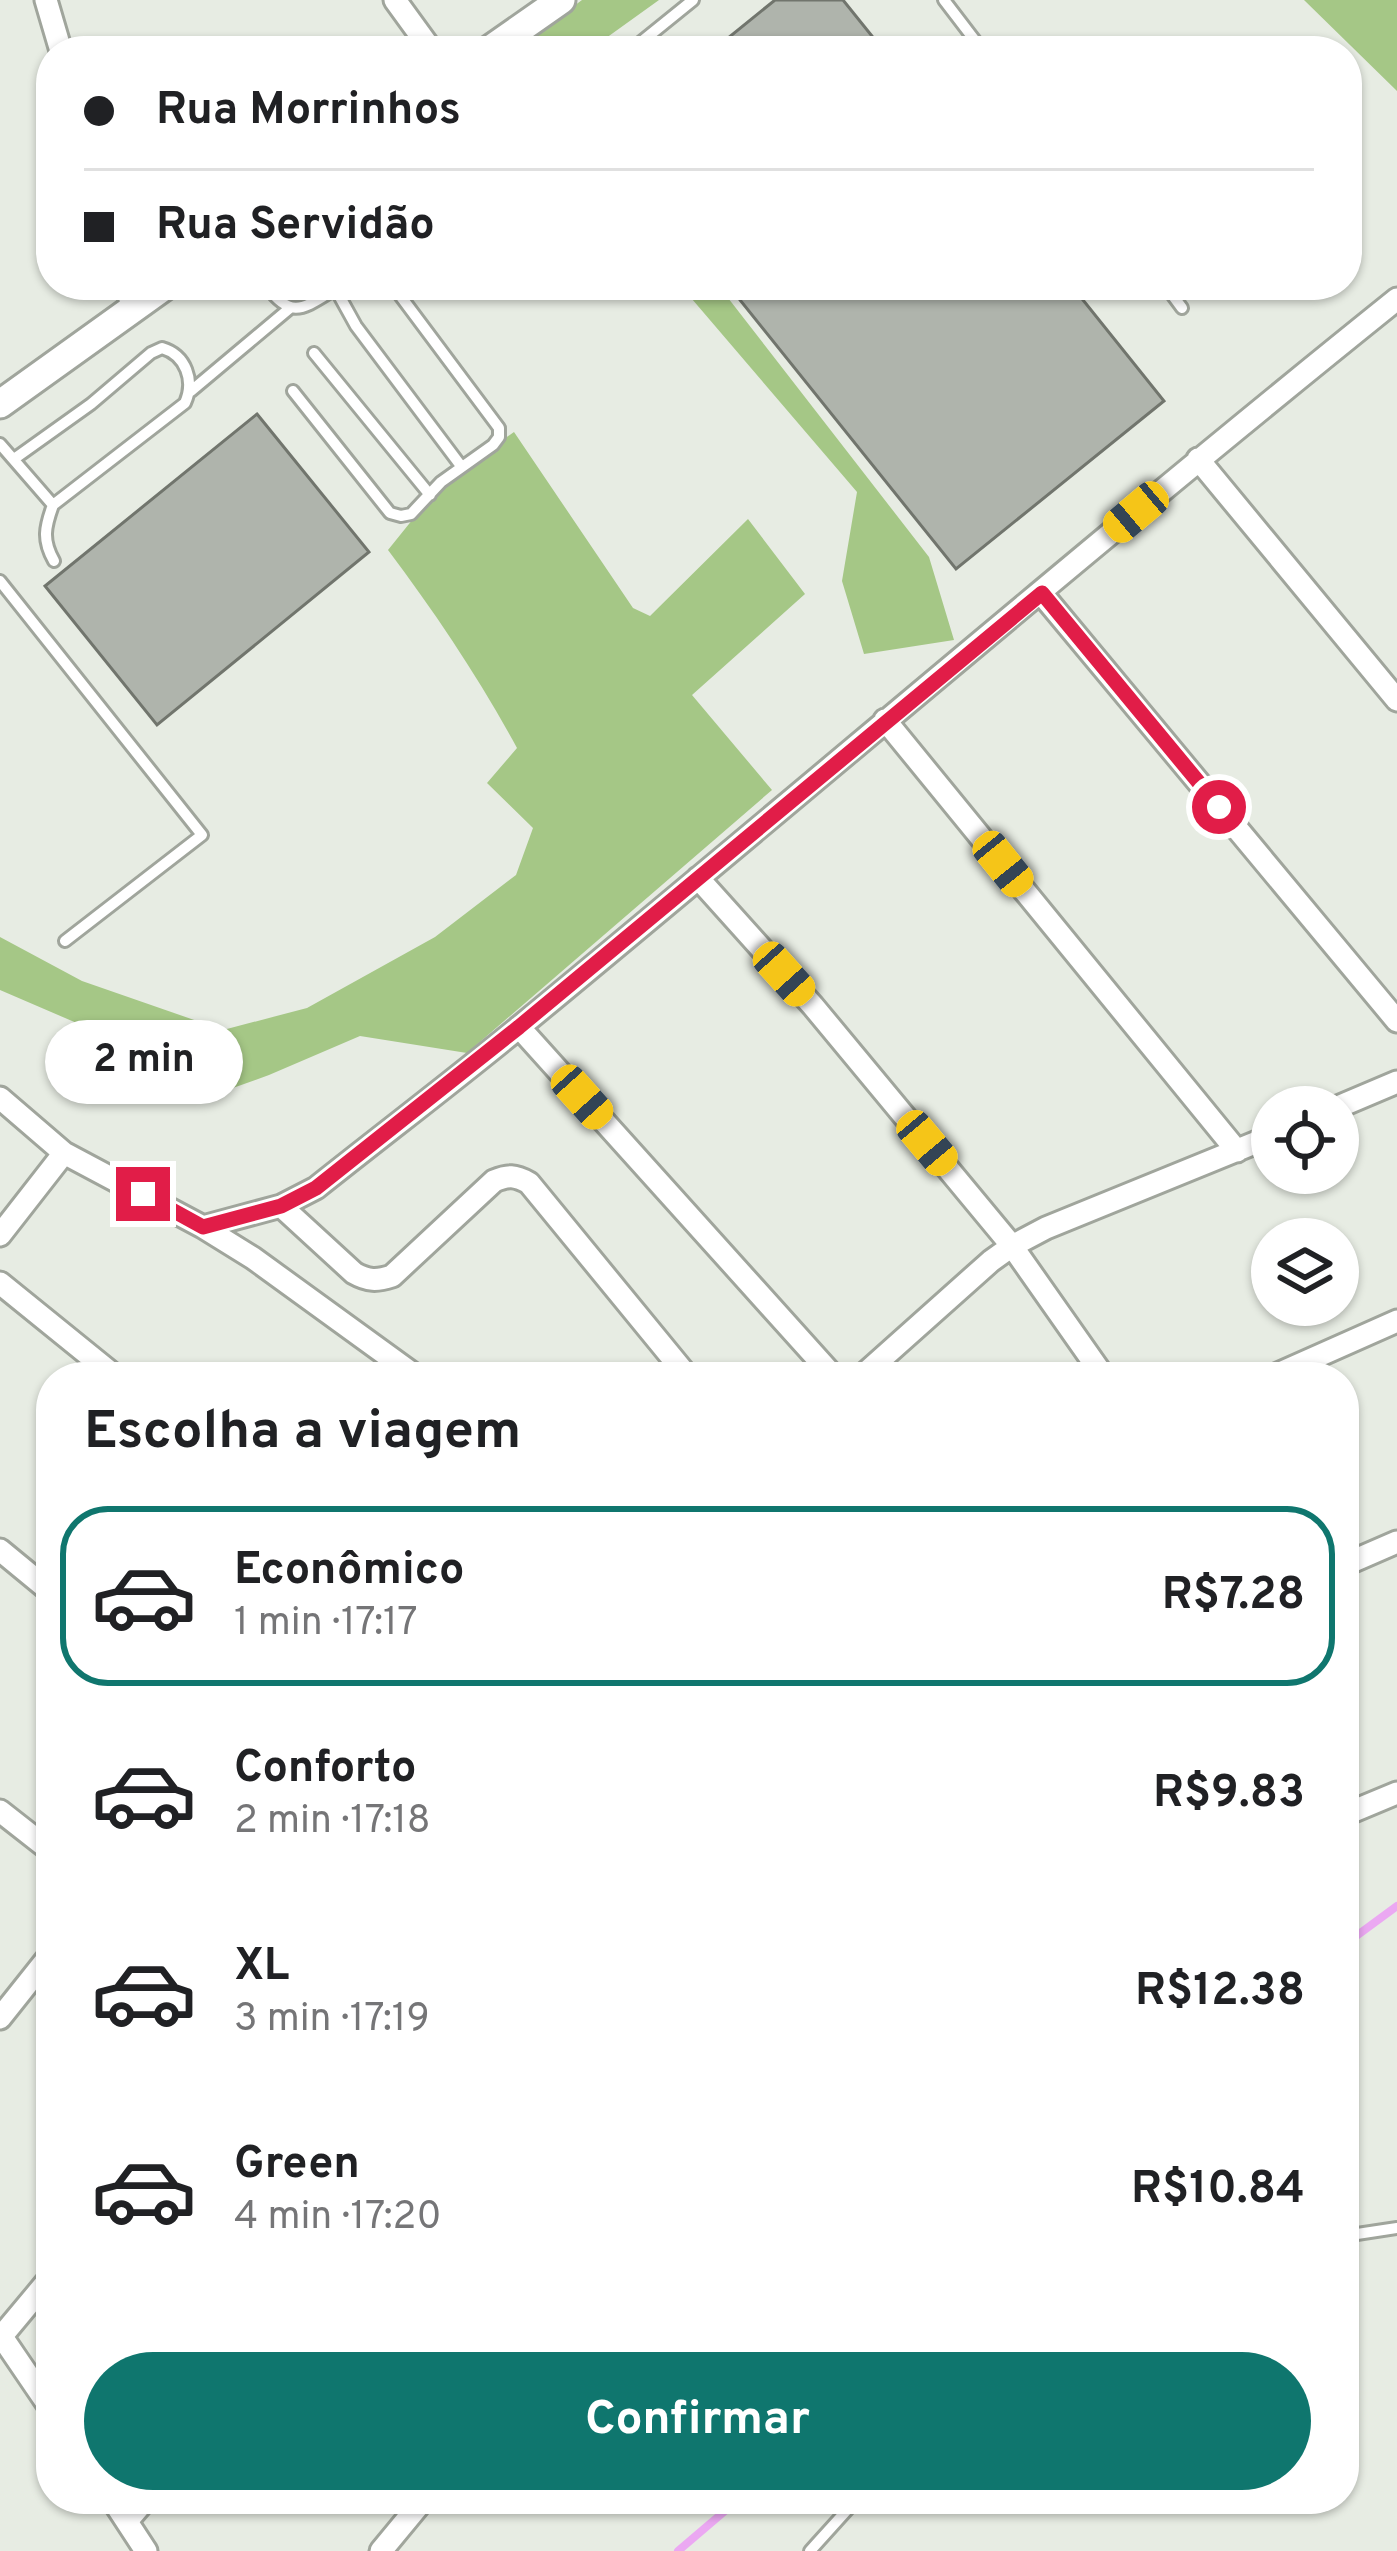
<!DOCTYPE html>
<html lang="pt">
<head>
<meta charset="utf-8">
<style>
	:root { --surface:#fff; --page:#f2f2f2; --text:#202124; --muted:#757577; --line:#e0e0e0; --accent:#0f766e }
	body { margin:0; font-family:Overpass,sans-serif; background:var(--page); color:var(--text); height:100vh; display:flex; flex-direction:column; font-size:45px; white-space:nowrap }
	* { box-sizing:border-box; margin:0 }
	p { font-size:39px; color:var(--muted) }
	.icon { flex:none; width:66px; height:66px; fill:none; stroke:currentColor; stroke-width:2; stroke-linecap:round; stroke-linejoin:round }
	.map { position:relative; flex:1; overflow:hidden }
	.panel { position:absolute; left:36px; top:1362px; width:1323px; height:1152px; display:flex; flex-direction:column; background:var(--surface); border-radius:48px; box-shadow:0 3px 9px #0004 }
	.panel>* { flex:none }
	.guide { position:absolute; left:36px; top:36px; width:1326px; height:264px; border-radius:48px; box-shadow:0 3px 9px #0004; display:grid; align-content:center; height:264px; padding:0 48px; background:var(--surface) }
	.controls { position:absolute; left:1251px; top:1086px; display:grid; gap:24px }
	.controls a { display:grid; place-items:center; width:108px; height:108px; border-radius:50%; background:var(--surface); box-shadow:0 3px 9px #0004; font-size:60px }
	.end { position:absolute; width:54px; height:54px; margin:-27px; border:15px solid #e11d48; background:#fff; box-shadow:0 0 0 6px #fff }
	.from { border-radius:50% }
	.bubble { position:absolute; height:84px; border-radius:42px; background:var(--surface); box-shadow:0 3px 9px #0004; font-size:39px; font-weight:700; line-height:84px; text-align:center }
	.car { position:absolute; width:36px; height:72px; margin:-36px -18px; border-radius:15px; box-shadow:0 0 9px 3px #0007; background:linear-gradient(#f5c518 24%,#345 0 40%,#f5c518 0 76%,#345 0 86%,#f5c518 0) }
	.guide b { display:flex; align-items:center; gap:42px; height:114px; font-size:45px }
	.guide b+b { border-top:3px solid var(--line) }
	.guide i { width:30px; height:30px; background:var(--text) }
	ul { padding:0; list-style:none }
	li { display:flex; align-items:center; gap:36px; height:180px; margin:0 24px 18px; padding:0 24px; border:6px solid transparent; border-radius:48px }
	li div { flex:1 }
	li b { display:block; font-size:45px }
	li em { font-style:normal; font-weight:700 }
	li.active { border-color:var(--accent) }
	li>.icon { width:108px; height:108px; stroke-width:1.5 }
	h2 { padding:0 48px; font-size:54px; line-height:144px }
	.button { display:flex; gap:24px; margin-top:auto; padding:24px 48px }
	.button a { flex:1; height:138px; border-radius:72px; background:var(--accent); color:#fff; font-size:48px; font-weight:700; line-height:138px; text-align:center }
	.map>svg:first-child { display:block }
</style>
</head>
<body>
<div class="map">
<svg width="1397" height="2551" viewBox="0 0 1397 2551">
	<rect width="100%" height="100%" fill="#e7ece3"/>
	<!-- green -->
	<path fill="#a5c786" d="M 582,0 L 659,0 L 588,51 L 513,51 Z
		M 1304,0 L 1397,0 L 1397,91 Z
		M 680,285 L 718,285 L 929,557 L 954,640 L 864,654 L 842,581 L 857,492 Z
		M 514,432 L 633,608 L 650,616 L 748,519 L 805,594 L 692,695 L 772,790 L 467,1053 L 360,1036 L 269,1075 L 230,1089 L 0,990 L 0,937 L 82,981 L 223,1030 L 307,1008 L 435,937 L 516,875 L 533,828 L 487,783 L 517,748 C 479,678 436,614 388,550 L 442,483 Z"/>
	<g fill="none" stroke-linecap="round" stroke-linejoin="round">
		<!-- stream -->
		<path stroke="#eba8f2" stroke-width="8" d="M 1344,1945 L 1397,1906
			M 678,2551 L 739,2499"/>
	</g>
	<!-- building -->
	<path fill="#afb4ac" stroke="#71756d" stroke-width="3" d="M 775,0 L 843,0 L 884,51 L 712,51 Z
		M 728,285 L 1071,285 L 1164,401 L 956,569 Z
		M 257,414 L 369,552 L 157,725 L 45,586 Z"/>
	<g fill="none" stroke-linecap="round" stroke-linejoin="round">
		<!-- service casing -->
		<g stroke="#a0a59c" stroke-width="16">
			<path id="service" d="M 944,0 L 983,51
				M 630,51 L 693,0
				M 266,285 C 292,322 305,307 337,288
				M 1165,285 L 1182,308
				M 335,288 L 356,326 L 461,466
				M 314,353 L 430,495
				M 191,391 L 290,308
				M 293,391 L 390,513 L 401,516 L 411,514 L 441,482 L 493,445 L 499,437 L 499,428 L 396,290 L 386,285
				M 0,444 L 53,505
				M 14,459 L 91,404 L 151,353 L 162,348 C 186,355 195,381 185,403 L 53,505 C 45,527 42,540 54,561
				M 0,581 L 202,835 L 65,941
				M 1344,2236 L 1397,2228
				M 810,2551 L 857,2499"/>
		</g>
		<!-- minor casing -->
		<g stroke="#a0a59c" stroke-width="27">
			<path id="minor" d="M 46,0 L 61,51
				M 395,0 L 432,51
				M 126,285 L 133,309
				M 1198,459 L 1397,700
				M 1041,593 L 1397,1021
				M 885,720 L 1237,1151
				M 698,878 L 813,1006 L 1012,1246 L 1104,1377
				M 519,1027 L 834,1377
				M 0,1098 L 64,1153 L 203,1227 L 253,1258 L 417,1377
				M 1338,1107 L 1397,1082
				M 281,1206 L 354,1273 C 368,1281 377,1281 392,1276 L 494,1181 C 508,1175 515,1175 529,1183 L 688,1377
				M 203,1227 L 281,1206 L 316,1188 C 385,1133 455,1080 523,1024 C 815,783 1102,536 1397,299
				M 0,1235 L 64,1153
				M 0,1283 L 116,1377
				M 861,1377 L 991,1261 L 1012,1246 L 1046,1228 L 1272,1136
				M 1271,1377 L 1397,1321
				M 0,1550 L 51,1592
				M 1344,1565 L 1397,1542
				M 0,1811 L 51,1851
				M 1344,1815 L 1397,1793
				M 0,2018 L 51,1954
				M 0,2334 L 51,2409
				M 1,2337 L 51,2277
				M 112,2499 L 146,2551
				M 127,2521 L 146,2499
				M 381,2551 L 424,2499"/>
		</g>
		<!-- tertiary casing -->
		<g stroke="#a0a59c" stroke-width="33">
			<path id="tertiary" d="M 488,51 L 561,0
				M 0,404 L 166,285"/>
		</g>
		<!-- service -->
		<use href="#service" stroke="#fff" stroke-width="10"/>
		<!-- minor -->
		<use href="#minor" stroke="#fff" stroke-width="21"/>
		<!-- tertiary -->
		<use href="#tertiary" stroke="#fff" stroke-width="27"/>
	</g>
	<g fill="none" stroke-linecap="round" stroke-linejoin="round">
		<!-- route -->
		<path stroke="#e11d48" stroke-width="15" d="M 143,1194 L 203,1227 L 281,1206 L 316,1188 L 519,1027 L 1042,593 L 1219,807"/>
	</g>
</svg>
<div class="controls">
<a><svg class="icon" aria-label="locate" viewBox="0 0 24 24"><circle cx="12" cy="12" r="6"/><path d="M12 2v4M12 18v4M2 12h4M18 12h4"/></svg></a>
<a><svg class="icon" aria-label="layers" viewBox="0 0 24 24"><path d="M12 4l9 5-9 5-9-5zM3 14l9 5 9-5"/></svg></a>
</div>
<i class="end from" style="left:1219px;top:807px"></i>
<i class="end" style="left:143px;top:1194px"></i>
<div class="bubble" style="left:45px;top:1020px;width:198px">2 min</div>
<i class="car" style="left:1136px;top:512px;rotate:230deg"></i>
<i class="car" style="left:1003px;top:864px;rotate:141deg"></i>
<i class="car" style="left:784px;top:974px;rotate:138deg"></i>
<i class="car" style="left:582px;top:1097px;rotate:138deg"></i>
<i class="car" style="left:927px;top:1143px;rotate:140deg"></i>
<div class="guide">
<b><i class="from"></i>Rua Morrinhos</b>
<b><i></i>Rua Servidão</b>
</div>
<section class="panel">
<h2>Escolha a viagem</h2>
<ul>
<li class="active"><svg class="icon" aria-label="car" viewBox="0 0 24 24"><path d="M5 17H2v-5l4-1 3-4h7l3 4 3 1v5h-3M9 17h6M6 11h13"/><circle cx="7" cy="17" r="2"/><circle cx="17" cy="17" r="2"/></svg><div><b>Econômico</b><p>1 min · 17:17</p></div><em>R$7.28</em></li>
<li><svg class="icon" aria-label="car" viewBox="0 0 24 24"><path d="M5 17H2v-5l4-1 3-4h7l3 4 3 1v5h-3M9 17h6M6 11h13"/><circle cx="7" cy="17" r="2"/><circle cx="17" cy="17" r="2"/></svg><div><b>Conforto</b><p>2 min · 17:18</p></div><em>R$9.83</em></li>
<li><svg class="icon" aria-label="car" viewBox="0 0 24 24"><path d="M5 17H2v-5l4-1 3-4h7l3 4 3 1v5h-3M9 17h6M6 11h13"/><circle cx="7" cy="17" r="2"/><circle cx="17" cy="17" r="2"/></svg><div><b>XL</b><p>3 min · 17:19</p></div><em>R$12.38</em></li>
<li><svg class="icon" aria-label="car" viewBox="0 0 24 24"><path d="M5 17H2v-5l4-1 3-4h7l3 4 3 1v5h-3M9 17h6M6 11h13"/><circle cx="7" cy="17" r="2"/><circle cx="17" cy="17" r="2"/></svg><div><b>Green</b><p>4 min · 17:20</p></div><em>R$10.84</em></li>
</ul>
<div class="button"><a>Confirmar</a></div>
</section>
</div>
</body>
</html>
